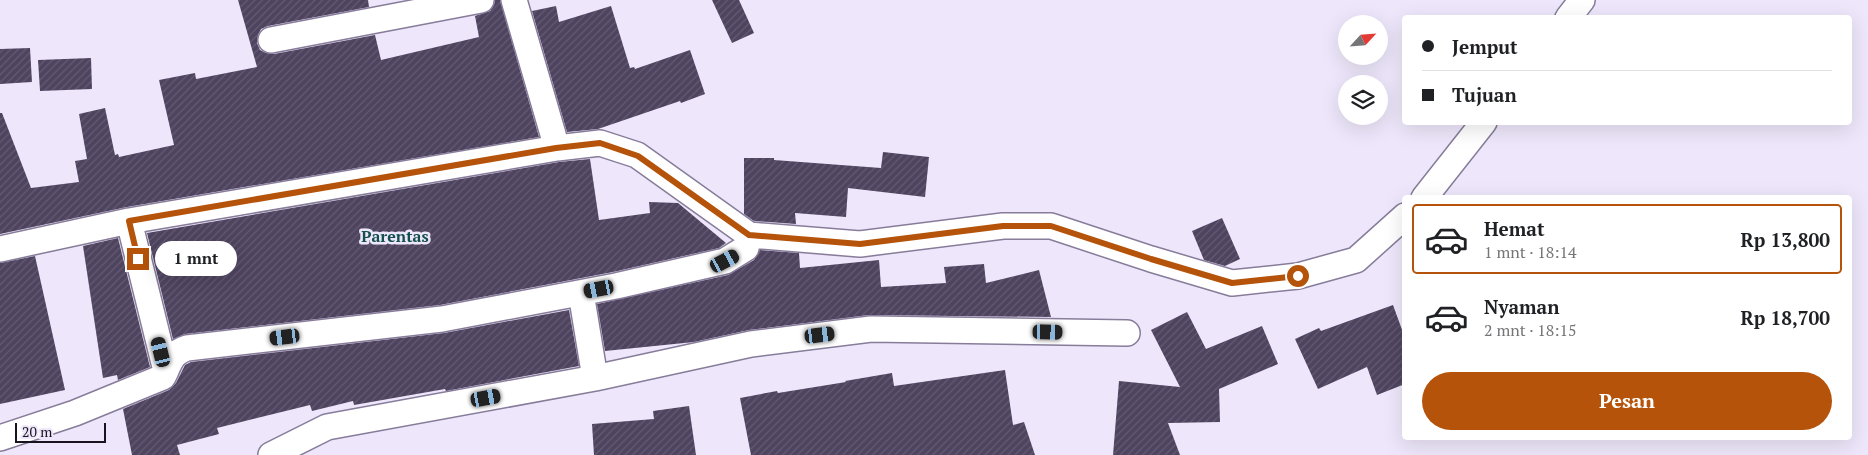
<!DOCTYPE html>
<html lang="id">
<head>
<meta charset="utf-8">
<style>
	:root { --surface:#fff; --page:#f6f6f6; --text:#202124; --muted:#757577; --line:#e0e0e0; --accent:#b45309 }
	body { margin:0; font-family:"PT Serif",serif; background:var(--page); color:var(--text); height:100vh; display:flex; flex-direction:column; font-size:19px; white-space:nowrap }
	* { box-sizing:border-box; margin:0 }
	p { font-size:16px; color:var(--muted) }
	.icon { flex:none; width:28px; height:28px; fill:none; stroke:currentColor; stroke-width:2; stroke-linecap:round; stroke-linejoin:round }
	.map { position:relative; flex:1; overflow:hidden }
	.details { position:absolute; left:1402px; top:195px; width:450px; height:245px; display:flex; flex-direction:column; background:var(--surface); border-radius:5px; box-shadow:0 5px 20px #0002 }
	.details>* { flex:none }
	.hud { position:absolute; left:1402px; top:15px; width:450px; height:110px; border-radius:5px; box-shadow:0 5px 20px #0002; display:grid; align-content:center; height:110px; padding:0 20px; background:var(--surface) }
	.needle { width:32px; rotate:64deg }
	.controls { position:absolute; left:1338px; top:15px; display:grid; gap:10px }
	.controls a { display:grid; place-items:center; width:50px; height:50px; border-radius:50%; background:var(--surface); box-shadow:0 5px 20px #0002; font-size:25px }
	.scale { position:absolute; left:15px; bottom:12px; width:91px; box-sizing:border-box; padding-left:5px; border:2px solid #18141f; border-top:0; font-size:14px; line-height:18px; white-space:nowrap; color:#18141f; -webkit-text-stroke:4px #eee7fb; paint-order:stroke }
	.end { position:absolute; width:22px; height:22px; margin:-11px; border:6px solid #b45309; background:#fff; box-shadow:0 0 0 2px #fff }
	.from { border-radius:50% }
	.bubble { position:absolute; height:35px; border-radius:18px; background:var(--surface); box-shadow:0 5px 20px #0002; font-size:16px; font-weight:600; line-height:35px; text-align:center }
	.car { position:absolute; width:15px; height:30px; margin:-15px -8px; border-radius:6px; box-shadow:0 0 4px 1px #0007; background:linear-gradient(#222 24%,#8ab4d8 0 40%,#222 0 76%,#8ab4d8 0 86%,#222 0) }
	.hud b { display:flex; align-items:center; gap:18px; height:48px; font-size:19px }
	.hud b+b { border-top:1px solid var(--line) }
	.hud i { width:12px; height:12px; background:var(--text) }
	ul { padding:9px 0 0; list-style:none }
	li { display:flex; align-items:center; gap:15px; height:70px; margin:0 10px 8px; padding:0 10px; border:2px solid transparent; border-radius:5px }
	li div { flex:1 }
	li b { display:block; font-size:19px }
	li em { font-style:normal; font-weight:600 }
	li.active { border-color:var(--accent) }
	li>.icon { width:45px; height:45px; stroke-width:1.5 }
	.action { display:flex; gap:10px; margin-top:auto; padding:10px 20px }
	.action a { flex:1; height:58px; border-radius:30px; background:var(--accent); color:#fff; font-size:20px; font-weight:600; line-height:58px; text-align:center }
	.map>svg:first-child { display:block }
</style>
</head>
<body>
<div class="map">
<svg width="1868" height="455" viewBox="0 0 1868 455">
	<defs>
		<pattern id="building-hatch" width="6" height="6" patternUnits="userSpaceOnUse" patternTransform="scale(1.25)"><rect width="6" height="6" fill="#4e445f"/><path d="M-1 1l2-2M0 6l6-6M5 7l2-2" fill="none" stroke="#645b72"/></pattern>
	</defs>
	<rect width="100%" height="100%" fill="#eee7fb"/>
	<!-- building -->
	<path fill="url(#building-hatch)" d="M 238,0 L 368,0 L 369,7 L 268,26 L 261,29 L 258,35 L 257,43 L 260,50 L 266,53 L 274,54 L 375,35 L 381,60 L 479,37 L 475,16 L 490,11 L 494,5 L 495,0 L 500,0 L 539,137 L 127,207 L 0,234 L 0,113 L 2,113 L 31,188 L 79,182 L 75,161 L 87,159 L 79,114 L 105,108 L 115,155 L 118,154 L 119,157 L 174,145 L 159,80 L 195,73 L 196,79 L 257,67 Z
		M 712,0 L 739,0 L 754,33 L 732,43 Z
		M 556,6 L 559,22 L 611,6 L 630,68 L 634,67 L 635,69 L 690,50 L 705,94 L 681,103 L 680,101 L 598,129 L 567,132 L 532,11 Z
		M 30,48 L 32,82 L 0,84 L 0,49 Z
		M 91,58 L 92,89 L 40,91 L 38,60 Z
		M 883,152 L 929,157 L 925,197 L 848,188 L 846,217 L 795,213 L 796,224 L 754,221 L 744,214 L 744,158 L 774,158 L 774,160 L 881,168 Z
		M 590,159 L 599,220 L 650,213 L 649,202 L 678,203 L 726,243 L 719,248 L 613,272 L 440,305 L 185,334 L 173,339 L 147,233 L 559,162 Z
		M 1222,218 L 1240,259 L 1225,266 L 1204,260 L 1192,231 Z
		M 118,238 L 150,367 L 118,380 L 117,375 L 103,378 L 83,246 Z
		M 760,250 L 799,253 L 800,268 L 879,260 L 881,287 L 946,283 L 944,267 L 984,264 L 986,283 L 1039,270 L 1051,317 L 869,315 L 749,330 L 694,342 L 605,351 L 597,304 L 728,275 L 754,260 Z
		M 35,256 L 65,390 L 0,404 L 0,263 Z
		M 1393,305 L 1405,338 L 1405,384 L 1377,395 L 1367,367 L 1318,389 L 1295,339 L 1319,328 L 1321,331 Z
		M 569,310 L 579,366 L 446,391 L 445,389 L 354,405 L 353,401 L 312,411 L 310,405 L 217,428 L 219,434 L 177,445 L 180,455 L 132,455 L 123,409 L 169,390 L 176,383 L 185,365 L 191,362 L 444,333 Z
		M 1187,312 L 1206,349 L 1262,326 L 1278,364 L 1219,389 L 1220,422 L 1168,423 L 1180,455 L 1113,455 L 1119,381 L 1180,387 L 1151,330 Z
		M 1005,370 L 1013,425 L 1024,422 L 1035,455 L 751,455 L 740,398 L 777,391 L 778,393 L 846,382 L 845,381 L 892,373 L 894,386 Z
		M 689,406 L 696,455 L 594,455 L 592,424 L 654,419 L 653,411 Z"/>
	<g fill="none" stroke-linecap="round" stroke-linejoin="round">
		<!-- minor casing -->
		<g stroke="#877c9a" stroke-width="28">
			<path id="minor" d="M 514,0 L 557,148
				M 1568,18 L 1582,0
				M 271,40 L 481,0
				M 1424,198 L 1484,122
				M 129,221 L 166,371
				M 0,249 L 129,221 L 557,148 L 600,143 L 637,155 L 749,235 L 860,244 L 1003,226 L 1051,226 L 1151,259 L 1232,283 L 1298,276 L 1356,260 L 1405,216
				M 581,293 L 595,378 L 751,344 L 871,329 L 1127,333
				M 0,438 L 75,413 L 163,377 C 170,363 171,353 187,348 L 442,319 L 616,286 L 725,261 L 746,248 L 749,235
				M 271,455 L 327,427 L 595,378"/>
		</g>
		<!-- minor -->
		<use href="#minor" stroke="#fff" stroke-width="25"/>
	</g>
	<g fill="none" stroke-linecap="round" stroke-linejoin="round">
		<!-- route -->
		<path stroke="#b45309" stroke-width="6" d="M 138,259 L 129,221 L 556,148 L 600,143 L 638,156 L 749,235 L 860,244 L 1003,226 L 1051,226 L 1151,259 L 1232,283 L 1298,276"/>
	</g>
	<g text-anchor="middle" stroke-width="5" stroke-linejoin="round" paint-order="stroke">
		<!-- quarter labels -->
		<g font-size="16" font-weight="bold" fill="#134f4b" stroke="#eee7fb">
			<text x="395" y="242">Parentas</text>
		</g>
	</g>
</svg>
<div class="controls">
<a><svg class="needle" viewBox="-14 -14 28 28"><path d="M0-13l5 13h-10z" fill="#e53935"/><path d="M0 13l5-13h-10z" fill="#757577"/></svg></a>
<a><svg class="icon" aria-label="layers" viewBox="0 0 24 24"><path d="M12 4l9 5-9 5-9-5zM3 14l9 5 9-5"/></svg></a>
</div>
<div class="scale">20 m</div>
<i class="end from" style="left:1298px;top:276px"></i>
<i class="end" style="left:138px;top:259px"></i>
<div class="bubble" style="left:155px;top:241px;width:82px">1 mnt</div>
<i class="car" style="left:725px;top:261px;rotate:62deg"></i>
<i class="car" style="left:599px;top:289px;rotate:259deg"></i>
<i class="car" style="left:1048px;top:332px;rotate:91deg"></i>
<i class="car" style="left:820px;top:335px;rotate:83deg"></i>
<i class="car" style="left:285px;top:337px;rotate:263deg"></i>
<i class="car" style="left:161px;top:352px;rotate:346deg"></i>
<i class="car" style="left:486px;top:398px;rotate:80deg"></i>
<div class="hud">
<b><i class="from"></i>Jemput</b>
<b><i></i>Tujuan</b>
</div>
<section class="details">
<ul>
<li class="active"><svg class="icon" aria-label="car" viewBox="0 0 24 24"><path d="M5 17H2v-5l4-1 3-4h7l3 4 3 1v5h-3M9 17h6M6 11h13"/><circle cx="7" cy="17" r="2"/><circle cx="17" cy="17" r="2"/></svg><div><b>Hemat</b><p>1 mnt · 18:14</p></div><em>Rp 13,800</em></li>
<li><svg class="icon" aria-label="car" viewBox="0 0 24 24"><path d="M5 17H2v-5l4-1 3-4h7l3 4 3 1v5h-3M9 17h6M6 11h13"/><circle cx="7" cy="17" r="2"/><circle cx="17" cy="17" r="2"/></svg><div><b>Nyaman</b><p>2 mnt · 18:15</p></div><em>Rp 18,700</em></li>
</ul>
<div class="action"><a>Pesan</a></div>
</section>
</div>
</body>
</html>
